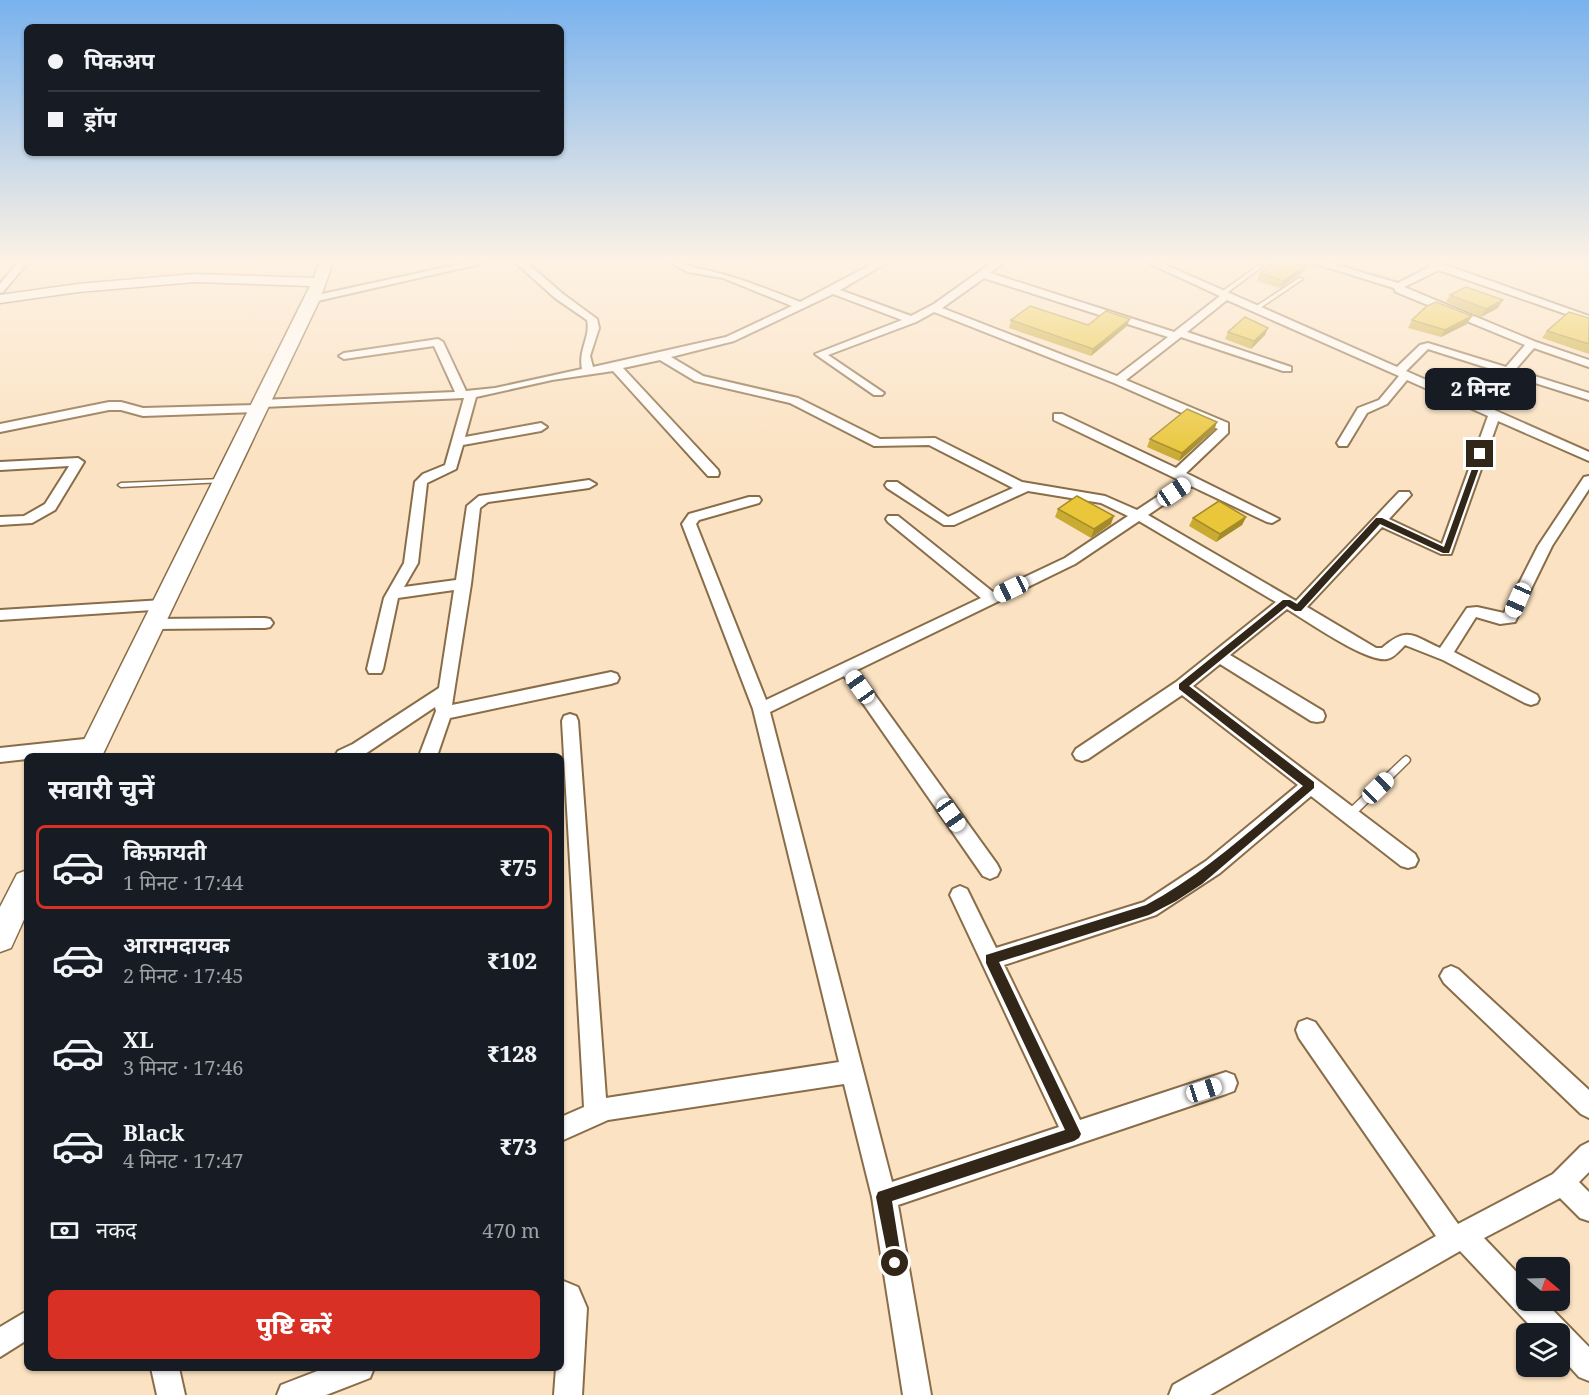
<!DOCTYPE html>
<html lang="hi">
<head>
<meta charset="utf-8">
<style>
	:root { --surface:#171b24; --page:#20242c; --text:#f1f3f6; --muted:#9ea1a6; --line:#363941; --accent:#d93025 }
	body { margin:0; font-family:"Noto Serif","Noto Sans Devanagari",serif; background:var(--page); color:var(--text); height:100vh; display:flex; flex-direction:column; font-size:22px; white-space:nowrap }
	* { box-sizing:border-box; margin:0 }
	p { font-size:20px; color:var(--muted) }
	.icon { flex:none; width:33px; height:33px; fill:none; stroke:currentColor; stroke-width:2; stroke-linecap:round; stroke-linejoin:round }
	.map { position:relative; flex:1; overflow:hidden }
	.side { position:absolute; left:24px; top:753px; width:540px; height:618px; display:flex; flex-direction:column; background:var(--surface); border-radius:9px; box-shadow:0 2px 4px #0004 }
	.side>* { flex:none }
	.guide { position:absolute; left:24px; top:24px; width:540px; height:132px; border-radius:9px; box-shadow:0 2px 4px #0004; display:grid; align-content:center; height:132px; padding:0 24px; background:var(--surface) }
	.needle { width:39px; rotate:109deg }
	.controls { position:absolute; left:1516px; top:1257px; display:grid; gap:12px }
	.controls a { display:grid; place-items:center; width:54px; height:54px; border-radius:9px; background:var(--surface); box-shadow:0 2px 4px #0004; font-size:30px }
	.end { position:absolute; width:27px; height:27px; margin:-14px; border:8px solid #312617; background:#fff; box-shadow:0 0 0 3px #fff }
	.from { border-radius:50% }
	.bubble { position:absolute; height:42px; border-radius:9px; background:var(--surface); box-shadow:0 2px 4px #0004; font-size:20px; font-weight:800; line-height:42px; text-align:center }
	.car { position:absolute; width:18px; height:36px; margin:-18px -9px; border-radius:8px; box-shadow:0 0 4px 2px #0007; background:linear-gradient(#fff 24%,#345 0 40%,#fff 0 76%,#345 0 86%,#fff 0) }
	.guide b { display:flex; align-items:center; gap:21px; height:57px; font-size:22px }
	.guide b+b { border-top:2px solid var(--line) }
	.guide i { width:15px; height:15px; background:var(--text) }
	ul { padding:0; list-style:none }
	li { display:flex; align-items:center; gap:18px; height:84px; margin:0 12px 9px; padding:0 12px; border:3px solid transparent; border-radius:9px }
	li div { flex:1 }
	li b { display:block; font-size:22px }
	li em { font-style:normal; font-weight:800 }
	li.current { border-color:var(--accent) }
	li>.icon { width:54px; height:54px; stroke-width:1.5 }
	h2 { padding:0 24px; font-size:27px; line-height:72px }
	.pay { display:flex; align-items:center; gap:15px; height:66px; padding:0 24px; font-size:22px }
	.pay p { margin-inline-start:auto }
	.cta { display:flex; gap:12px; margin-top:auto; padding:12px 24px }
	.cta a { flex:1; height:69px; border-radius:9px; background:var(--accent); color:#fff; font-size:24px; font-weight:800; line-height:69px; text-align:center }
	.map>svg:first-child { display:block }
</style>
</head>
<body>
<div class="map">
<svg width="1589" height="1395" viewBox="0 0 1589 1395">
	<rect width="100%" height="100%" fill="#fbe2c2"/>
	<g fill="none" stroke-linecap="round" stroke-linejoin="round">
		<!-- lane casing -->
		<g stroke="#896d49" stroke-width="3">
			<path id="lane" d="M 1259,265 L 1263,266 L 1224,295 L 1220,295 L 1220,293 Z
				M 1299,278 L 1303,279 L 1257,310 L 1252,309 Z
				M 222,479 L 224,480 L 224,482 L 121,487 L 118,485 L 121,483 Z
				M 1406,756 L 1409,758 L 1410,760 L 1409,762 L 1352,818 L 1349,819 L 1346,818 L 1344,815 L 1346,812 L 1403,758 Z"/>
		</g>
		<!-- street casing -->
		<g stroke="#896d49" stroke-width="4">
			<path id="street" d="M 18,262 L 28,262 L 3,292 L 0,293 L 0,284 Z
				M 469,262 L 488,262 L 313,302 L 308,299 L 313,296 Z
				M 515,262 L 526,262 L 563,294 L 597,319 L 599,328 L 590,356 L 593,367 L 726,337 L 792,306 L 723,278 L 688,272 L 670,262 C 681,262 687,266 697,268 C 735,276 764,288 800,302 L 876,262 L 888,262 L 840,290 L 911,316 L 934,304 L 993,262 L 1005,262 L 990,273 L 1174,332 L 1220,296 L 1146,262 L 1159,262 L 1397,367 L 1420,345 L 1428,343 L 1506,367 L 1525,345 L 1396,292 L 1394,288 L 1310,262 L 1326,262 L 1398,283 L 1431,266 L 1426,262 L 1437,262 L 1589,316 L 1589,322 L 1439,270 L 1404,287 L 1536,342 L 1589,360 L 1589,367 L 1534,348 L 1515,370 L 1589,393 L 1589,400 L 1428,349 L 1406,371 L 1589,452 L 1589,461 L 1498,421 L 1451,554 L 1441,554 L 1382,527 L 1307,607 L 1376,648 L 1382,648 C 1407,626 1412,635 1440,648 L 1467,608 L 1477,607 L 1504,613 L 1538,546 L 1584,477 L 1589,476 L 1589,489 L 1552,546 L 1515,622 L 1500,624 L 1476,617 L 1454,652 L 1537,695 L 1539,699 L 1537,703 L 1531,705 L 1525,703 L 1443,660 L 1405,645 C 1400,650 1394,658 1387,659 C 1367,663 1307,621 1287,609 L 1230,655 L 1323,711 L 1325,716 L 1323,721 L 1317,722 L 1311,721 L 1220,664 L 1193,686 L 1415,854 L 1418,860 L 1415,866 L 1408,868 L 1401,866 L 1311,796 L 1220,873 L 1156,915 L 1004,965 L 1080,1120 L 1226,1072 L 1234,1075 L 1237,1083 L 1234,1091 L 1226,1094 L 898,1205 L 931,1395 L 903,1395 L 872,1197 L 844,1084 L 608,1120 L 561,1141 L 561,1117 L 584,1107 L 562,721 L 564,716 L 570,714 L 576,716 L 578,721 L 606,1098 L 839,1062 L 753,709 L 682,524 L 689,514 L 749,497 L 759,497 L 761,500 L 759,503 L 699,520 L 696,524 L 766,700 L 981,598 L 888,522 L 886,519 L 888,516 L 898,516 L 993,592 L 1065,558 L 1128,516 L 1101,503 L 1028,491 L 954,525 L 944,525 L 887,488 L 885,485 L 887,482 L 897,482 L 948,517 L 1013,488 L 929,445 L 874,446 L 790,403 L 695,381 L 660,360 L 623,368 L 718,470 L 719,473 L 718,476 L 708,476 L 613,371 L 552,380 L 476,397 L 465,437 L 541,423 L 547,427 L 541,431 L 463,445 L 456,469 L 427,483 L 418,563 L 404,587 L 456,580 L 467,506 L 479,496 L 589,480 L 596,484 L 589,488 L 488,502 L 480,508 L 471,584 L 452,705 L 611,672 L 617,674 L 619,678 L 617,682 L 611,684 L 450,718 L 437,756 L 419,756 L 436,711 L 435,707 L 365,754 L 361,756 L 335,756 L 338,751 L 353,744 L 439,688 L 454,590 L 398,598 L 383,669 L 381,673 L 369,673 L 367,669 L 384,598 L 404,563 L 415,482 L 423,474 L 445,465 L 464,398 L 263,407 L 258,412 L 143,416 L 121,410 L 109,410 L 0,432 L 0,424 L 109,402 L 121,402 L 143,408 L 255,405 L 260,400 L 455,392 L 434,346 L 344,359 L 339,356 L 344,353 L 438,339 L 443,342 L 466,391 L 495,388 L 582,369 C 578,349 591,337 587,320 L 555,298 ZM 984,278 L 1168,337 L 1117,376 L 942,308 ZM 833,294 L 902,320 L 815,354 L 874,395 L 882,395 L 884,393 L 828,355 L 916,322 L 934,312 L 1114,383 L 1218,429 L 1176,468 L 1062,414 L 1054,414 L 1054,420 L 1181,481 L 1137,510 L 1105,496 L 1022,482 L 935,438 L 880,439 L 798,398 L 703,376 L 671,357 L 734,341 ZM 1227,300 L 1399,376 L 1379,400 L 1358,408 L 1337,443 L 1339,446 L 1347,446 L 1367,413 L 1387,404 L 1407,380 L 1488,416 L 1442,544 L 1389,519 L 1411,495 L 1409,492 L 1399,492 L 1296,601 L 1148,515 L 1191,486 L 1267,522 L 1272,523 L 1279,519 L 1186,473 L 1228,433 L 1228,423 L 1126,380 L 1181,337 L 1283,371 L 1291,371 L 1291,367 L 1187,332 ZM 1139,521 L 1276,602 L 1176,682 L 1076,749 L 1073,754 L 1076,759 L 1082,761 L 1088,759 L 1182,695 L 1298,785 L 1206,861 L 1144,902 L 996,948 L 967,889 L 960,886 L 953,889 L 950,895 L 1059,1127 L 892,1182 L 770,712 L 844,676 L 983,876 L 990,879 L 997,876 L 1000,870 L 997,864 L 857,670 L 1075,564 Z
				M 78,458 L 84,462 L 55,510 L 32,523 L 0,525 L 0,517 L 24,516 L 45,504 L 69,466 L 0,470 L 0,462 Z
				M 163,600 L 168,601 L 170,605 L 168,609 L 0,620 L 0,610 Z
				M 265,618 L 270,619 L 273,623 L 270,627 L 265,628 L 154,629 L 149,628 L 146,624 L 149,620 L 154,619 Z
				M 94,738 L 100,740 L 103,745 L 100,750 L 94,752 L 27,756 L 27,759 L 0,762 L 0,748 Z
				M 1451,966 L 1458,969 L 1589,1090 L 1589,1118 L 1581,1114 L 1444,983 L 1440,976 L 1444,969 Z
				M 1307,1019 L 1315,1022 L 1458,1224 L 1553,1174 L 1581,1146 L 1589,1142 L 1589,1172 L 1579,1182 L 1589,1192 L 1589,1221 L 1580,1218 L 1560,1198 L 1484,1238 L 1527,1283 L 1527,1300 L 1543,1300 L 1589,1347 L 1589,1381 L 1579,1377 L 1560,1356 L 1560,1334 L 1538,1334 L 1460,1251 L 1210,1395 L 1169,1395 L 1173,1385 L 1436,1236 L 1299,1038 L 1296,1030 L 1299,1022 Z
				M 561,1280 L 578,1287 L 587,1308 L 582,1395 L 554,1395 L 556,1368 L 561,1368 Z
				M 27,1311 L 27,1340 L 0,1357 L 0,1327 Z
				M 151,1368 L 179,1368 L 185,1395 L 157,1395 Z
				M 325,1368 L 374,1368 L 370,1378 L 326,1395 L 277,1395 L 281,1385 Z"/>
		</g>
		<!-- secondary casing -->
		<g stroke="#896d49" stroke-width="3">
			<path id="secondary" d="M 319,262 L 333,262 L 320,299 L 102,756 L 76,756 L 310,286 L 195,282 L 78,292 L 0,303 L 0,295 L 78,284 L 195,274 L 314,278 Z
				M 27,870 L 27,913 L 11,948 L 0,952 L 0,907 L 17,874 Z"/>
		</g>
		<!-- lane -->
		<use href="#lane" fill="#fff" fill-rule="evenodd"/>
		<!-- street -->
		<use href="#street" fill="#fff" fill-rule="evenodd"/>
		<!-- secondary -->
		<use href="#secondary" fill="#fff" fill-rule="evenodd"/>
	</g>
	<!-- wall -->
	<path fill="#c9ab32" d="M 1306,266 L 1302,273 L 1280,288 L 1257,281 L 1260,273 Z
		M 1450,295 L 1498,308 L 1481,317 L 1446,302 Z
		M 1472,316 L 1467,324 L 1441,337 L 1408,328 L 1412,320 Z
		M 1589,318 L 1589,354 L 1542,338 L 1547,331 Z
		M 1011,320 L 1088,325 L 1127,326 L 1091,356 L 1009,328 Z
		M 1268,328 L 1265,335 L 1251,349 L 1225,339 L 1228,332 Z
		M 1217,422 L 1214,430 L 1179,461 L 1147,447 L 1150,439 Z
		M 1058,509 L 1111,524 L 1091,538 L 1055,517 Z
		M 1246,517 L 1242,525 L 1216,542 L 1189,526 L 1193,518 Z"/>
	<!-- shaded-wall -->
	<path fill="#a48b29" d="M 1306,266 L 1302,273 L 1280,288 L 1283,281 Z
		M 1503,300 L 1498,308 L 1481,317 L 1486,309 Z
		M 1472,316 L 1467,324 L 1441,337 L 1445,330 Z
		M 1130,319 L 1127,326 L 1091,356 L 1093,349 Z
		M 1268,328 L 1265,335 L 1251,349 L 1254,341 Z
		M 1217,422 L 1214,430 L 1179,461 L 1182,453 Z
		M 1114,516 L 1111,524 L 1091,538 L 1094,529 Z
		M 1246,517 L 1242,525 L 1216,542 L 1220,534 Z"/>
	<!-- building -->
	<path fill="#eac73a" stroke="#a48b29" stroke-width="1.5" d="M 1276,262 L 1294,262 L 1306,266 L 1283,281 L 1260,273 Z
		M 1466,287 L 1503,300 L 1486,309 L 1450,295 Z
		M 1436,302 L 1472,316 L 1445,330 L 1412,320 L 1427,306 Z
		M 1030,306 L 1088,325 L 1106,311 L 1130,319 L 1093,349 L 1011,320 Z
		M 1569,312 L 1589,318 L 1589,344 L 1547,331 Z
		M 1245,317 L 1268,328 L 1254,341 L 1228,332 Z
		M 1187,409 L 1217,422 L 1182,453 L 1150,439 Z
		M 1077,496 L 1114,516 L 1094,529 L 1058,509 Z
		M 1219,501 L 1246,517 L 1220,534 L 1193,518 Z"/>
	<!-- sky -->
	<linearGradient id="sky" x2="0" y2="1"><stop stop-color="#79b2ee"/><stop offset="0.57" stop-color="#fdf2e4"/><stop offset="1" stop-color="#fdf2e4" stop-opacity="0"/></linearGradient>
	<rect width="1589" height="458" fill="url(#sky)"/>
	<!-- route -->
	<path fill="#312617" d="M 1478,452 L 1484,454 L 1449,553 L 1443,553 L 1380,524 L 1301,611 L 1295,611 L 1287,606 L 1189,686 L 1314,782 L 1314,788 L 1202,884 L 1176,901 L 1149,915 L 999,962 L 1081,1134 L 1079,1138 L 1074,1141 L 892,1201 L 902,1263 L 900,1268 L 895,1271 L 890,1268 L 876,1197 L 878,1192 L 1065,1130 L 986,963 L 986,955 L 1146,905 C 1204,874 1253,828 1303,786 L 1179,689 L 1179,684 L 1283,600 L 1290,600 L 1297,604 L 1376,518 L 1382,518 L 1444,547 Z"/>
</svg>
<div class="controls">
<a><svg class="needle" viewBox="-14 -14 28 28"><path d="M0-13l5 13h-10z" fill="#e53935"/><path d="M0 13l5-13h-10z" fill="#9ea1a6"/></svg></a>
<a><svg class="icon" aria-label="layers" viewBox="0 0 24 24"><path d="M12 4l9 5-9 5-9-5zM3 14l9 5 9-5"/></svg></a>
</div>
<i class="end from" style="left:895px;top:1263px"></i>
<i class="end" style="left:1480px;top:454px"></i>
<div class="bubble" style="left:1425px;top:368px;width:111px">2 मिनट</div>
<i class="car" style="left:1174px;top:492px;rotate:56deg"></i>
<i class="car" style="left:1011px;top:589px;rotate:245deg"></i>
<i class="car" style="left:1518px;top:600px;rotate:204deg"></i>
<i class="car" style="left:860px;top:687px;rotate:325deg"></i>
<i class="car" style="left:1378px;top:788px;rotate:46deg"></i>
<i class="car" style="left:951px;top:815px;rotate:145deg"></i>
<i class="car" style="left:1204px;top:1090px;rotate:72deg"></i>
<div class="guide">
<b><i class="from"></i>पिकअप</b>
<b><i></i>ड्रॉप</b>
</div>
<section class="side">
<h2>सवारी चुनें</h2>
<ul>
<li class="current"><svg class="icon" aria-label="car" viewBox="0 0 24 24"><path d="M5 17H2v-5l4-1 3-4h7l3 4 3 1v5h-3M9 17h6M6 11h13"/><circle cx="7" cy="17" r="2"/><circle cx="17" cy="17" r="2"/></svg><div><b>किफ़ायती</b><p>1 मिनट · 17:44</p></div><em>₹75</em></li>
<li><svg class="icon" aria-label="car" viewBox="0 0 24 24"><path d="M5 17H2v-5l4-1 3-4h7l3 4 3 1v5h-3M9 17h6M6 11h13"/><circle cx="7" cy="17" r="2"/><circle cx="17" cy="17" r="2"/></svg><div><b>आरामदायक</b><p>2 मिनट · 17:45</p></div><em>₹102</em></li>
<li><svg class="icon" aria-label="car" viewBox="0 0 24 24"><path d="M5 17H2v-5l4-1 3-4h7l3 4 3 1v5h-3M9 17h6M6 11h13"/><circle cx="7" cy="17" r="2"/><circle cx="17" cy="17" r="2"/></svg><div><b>XL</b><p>3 मिनट · 17:46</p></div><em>₹128</em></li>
<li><svg class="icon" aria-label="car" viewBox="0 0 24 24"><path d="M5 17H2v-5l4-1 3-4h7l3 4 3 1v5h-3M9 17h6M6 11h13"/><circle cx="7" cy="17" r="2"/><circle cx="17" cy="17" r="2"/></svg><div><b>Black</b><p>4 मिनट · 17:47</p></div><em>₹73</em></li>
</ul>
<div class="pay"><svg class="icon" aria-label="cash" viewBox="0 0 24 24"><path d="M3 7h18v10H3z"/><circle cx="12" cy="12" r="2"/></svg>नकद<p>470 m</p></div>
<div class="cta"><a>पुष्टि करें</a></div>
</section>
</div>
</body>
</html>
